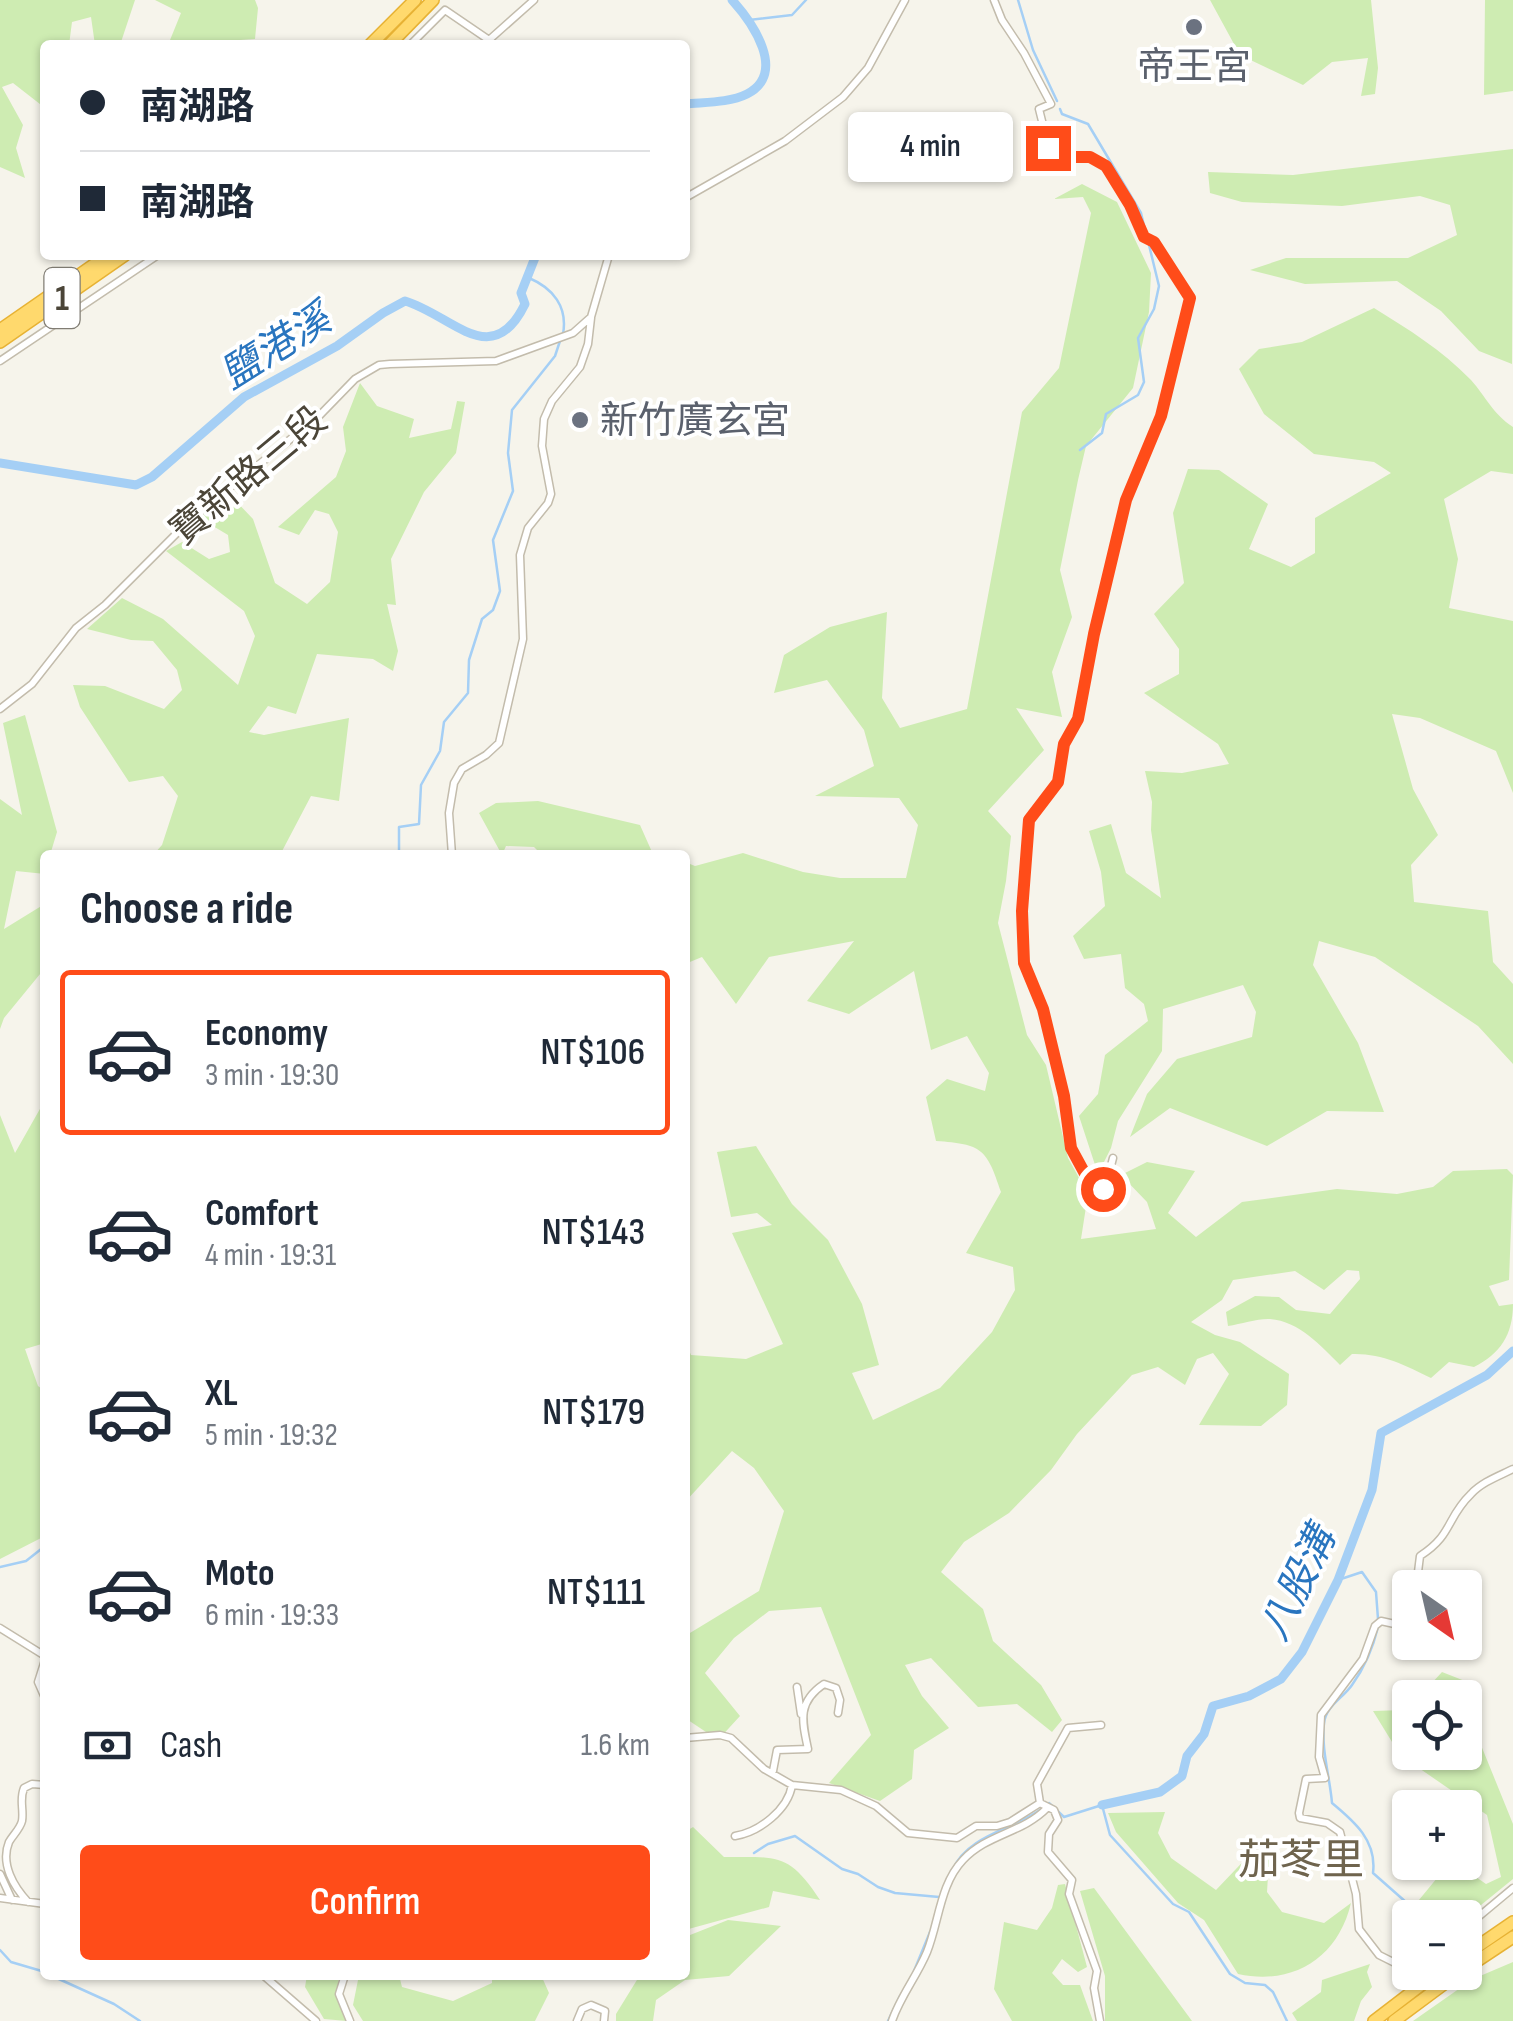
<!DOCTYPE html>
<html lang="en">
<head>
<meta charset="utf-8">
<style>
	:root { --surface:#fff; --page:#f6f6f7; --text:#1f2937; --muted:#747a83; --line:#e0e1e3; --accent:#ff4c19 }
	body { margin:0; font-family:"Sofia Sans Condensed","Noto Sans TC",sans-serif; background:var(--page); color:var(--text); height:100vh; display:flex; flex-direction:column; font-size:38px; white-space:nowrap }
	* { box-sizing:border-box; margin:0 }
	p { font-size:32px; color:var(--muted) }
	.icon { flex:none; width:55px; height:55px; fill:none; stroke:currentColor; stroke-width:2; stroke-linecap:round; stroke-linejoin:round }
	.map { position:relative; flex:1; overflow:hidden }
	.drawer { position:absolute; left:40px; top:850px; width:650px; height:1130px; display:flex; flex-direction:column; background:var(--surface); border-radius:10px; box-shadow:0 2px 8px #0004 }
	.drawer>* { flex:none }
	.hud { position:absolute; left:40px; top:40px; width:650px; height:220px; border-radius:10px; box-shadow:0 2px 8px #0004; display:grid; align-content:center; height:220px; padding:0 40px; background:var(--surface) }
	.needle { width:65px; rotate:146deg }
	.buttons { position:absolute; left:1392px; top:1570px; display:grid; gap:20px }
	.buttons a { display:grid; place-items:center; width:90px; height:90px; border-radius:10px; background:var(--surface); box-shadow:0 2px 8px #0004; font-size:50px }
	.end { position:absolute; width:45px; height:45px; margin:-22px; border:12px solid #ff4c19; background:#fff; box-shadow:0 0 0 5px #fff }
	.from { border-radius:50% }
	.bubble { position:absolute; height:70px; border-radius:10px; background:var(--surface); box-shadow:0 2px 8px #0004; font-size:32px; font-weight:600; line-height:70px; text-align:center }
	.hud b { display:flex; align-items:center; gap:35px; height:95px; font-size:38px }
	.hud b+b { border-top:2px solid var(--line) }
	.hud i { width:25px; height:25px; background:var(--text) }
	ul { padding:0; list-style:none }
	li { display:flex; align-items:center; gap:30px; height:165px; margin:0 20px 15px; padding:0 20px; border:5px solid transparent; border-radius:10px }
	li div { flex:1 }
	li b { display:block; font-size:38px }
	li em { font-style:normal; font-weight:600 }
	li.on { border-color:var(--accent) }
	li>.icon { width:90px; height:90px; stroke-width:1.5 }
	h2 { padding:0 40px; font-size:45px; line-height:120px }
	.pay { display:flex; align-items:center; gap:25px; height:110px; padding:0 40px; font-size:38px }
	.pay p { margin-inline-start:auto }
	.primary-button { display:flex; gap:20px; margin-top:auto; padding:20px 40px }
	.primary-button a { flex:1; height:115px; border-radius:10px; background:var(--accent); color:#fff; font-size:40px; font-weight:600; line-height:115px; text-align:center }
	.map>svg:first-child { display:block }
</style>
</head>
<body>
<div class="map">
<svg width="1513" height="2021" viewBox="0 0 1513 2021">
	<rect width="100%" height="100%" fill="#f6f4eb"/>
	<!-- green -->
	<path fill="#ceecb2" d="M 0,0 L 135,0 L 120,45 L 95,45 L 91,17 L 72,22 L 69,45 L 45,45 L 45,108 L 13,83 L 2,87 L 23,125 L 16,148 L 25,178 L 0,167 Z
		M 155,0 L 255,0 L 258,8 L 255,39 L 225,41 L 227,45 L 168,45 L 181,13 Z
		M 1210,0 L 1371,0 L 1378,68 L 1375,94 L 1361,96 L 1368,58 L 1332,62 L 1303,85 L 1240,55 Z
		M 1485,0 L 1513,0 L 1513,91 L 1484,95 Z
		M 1513,149 L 1512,364 L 1479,351 L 1441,311 L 1397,281 L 1305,284 L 1250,270 L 1286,258 L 1408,258 L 1457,235 L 1450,205 L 1420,196 L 1342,206 L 1242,202 L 1210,193 L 1208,172 L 1293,175 Z
		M 1082,184 L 1117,202 L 1151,273 L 1149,312 L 1133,388 L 1086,446 L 1078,480 L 1060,570 L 1072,617 L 1052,672 L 1062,717 L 1016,708 L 1044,750 L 988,811 L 1011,836 L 1006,881 L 998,923 L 1027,1035 L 1046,1065 L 1068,1158 L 1088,1194 L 1081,1239 L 1156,1229 L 1147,1202 L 1121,1175 L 1147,1162 L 1195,1171 L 1168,1213 L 1196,1237 L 1242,1202 L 1337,1189 L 1397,1194 L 1433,1187 L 1453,1171 L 1507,1169 L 1513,1175 L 1509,1280 L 1489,1286 L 1499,1306 L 1513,1304 C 1513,1335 1500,1354 1474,1367 L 1449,1362 L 1431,1378 C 1405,1365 1381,1353 1352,1354 L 1340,1365 C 1321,1346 1298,1320 1268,1319 C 1256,1319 1241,1324 1228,1326 L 1226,1312 L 1255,1296 L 1279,1297 L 1296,1310 L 1330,1314 L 1360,1279 L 1359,1271 L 1347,1270 L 1324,1290 L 1295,1271 L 1233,1280 L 1222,1300 L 1191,1322 L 1215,1335 L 1240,1342 L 1289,1374 L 1287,1405 L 1261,1426 L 1199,1425 L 1229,1374 L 1213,1353 L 1197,1359 L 1185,1385 L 1158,1367 L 1132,1375 L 1077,1434 L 1051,1470 L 1009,1513 L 964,1542 L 941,1572 L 983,1609 L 993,1641 L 1041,1685 L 1062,1720 L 1052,1732 L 1017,1704 L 978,1707 L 931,1658 L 905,1665 L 922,1696 L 949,1728 L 914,1750 L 912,1779 L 880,1801 L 829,1783 L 871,1735 L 821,1607 L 769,1611 L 734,1638 L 705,1673 L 740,1716 L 718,1740 L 685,1718 L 685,1636 L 759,1591 L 784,1511 L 754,1468 L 732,1451 L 685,1502 L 685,1341 L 691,1355 L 746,1359 L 783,1344 L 732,1233 L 772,1225 L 757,1213 L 731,1217 L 717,1152 L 756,1146 L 792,1204 L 828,1240 L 862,1304 L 879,1365 L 852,1373 L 873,1420 L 940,1388 L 992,1332 L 1015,1290 L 1013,1267 L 966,1253 L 1001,1192 C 987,1149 982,1144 936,1141 L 926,1097 L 947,1079 L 985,1091 L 989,1073 L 967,1036 L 931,1050 L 914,971 L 849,1014 L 807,1001 L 854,941 L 769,957 L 736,1004 L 702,957 L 685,964 L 685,862 L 695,866 L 743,853 L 803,872 L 840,878 L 906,878 L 918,825 L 899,798 L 815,796 L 874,766 L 864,730 L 827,680 L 774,693 L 784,655 L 830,627 L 887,612 L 882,698 L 900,728 L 967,709 L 1022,412 L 1059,368 L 1091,213 L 1083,197 L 1054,199 Z
		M 1374,308 C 1408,329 1442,350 1471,380 C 1486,397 1493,414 1513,427 L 1513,474 L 1491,471 L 1444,499 L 1458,559 L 1449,608 L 1513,621 L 1513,793 L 1496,751 L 1420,718 L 1392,714 L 1413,789 L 1438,835 L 1411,865 L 1414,902 L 1488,911 L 1493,962 L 1513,984 L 1513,1064 L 1478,1026 L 1375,957 L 1319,941 L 1313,965 L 1358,1043 L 1384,1112 L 1327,1111 L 1267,1146 L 1170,1108 L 1130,1137 L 1147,1094 L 1177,1059 L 1252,1037 L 1256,1012 L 1243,985 L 1163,1009 L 1162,1051 L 1118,1121 L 1111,1148 L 1098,1174 L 1079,1116 L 1098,1094 L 1105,1055 L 1148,1021 L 1144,1004 L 1125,988 L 1121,954 L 1084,959 L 1073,936 L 1105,906 L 1101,872 L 1089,831 L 1111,824 L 1126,873 L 1161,898 L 1151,830 L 1152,802 L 1145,771 L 1182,773 L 1229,764 L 1218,744 L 1144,693 L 1179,674 L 1179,649 L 1154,614 L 1184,583 L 1173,513 L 1188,469 L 1219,470 L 1268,504 L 1249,549 L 1291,567 L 1315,553 L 1315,518 L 1391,473 L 1374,462 L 1314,454 L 1264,414 L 1239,369 L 1259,349 L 1302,342 Z
		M 360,383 L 377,406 L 414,419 L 409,438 L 451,429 L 457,401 L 465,402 L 456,453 L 424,492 L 391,559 L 396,605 L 387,604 L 398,651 L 393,671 L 373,659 L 317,654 L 296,714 L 268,706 L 249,732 L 264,735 L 349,718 L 339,801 L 311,796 L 280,855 L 153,855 L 162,845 L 178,796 L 163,776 L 129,782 L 80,707 L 73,685 L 105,686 L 164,709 L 182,690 L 177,670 L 153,641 L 131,640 L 87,629 L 122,598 L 163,619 L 238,685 L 255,636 L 244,611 L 166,551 L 182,542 L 209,559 L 230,552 L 228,535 L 198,517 L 232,497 L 253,519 L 275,583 L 307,604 L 330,582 L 338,532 L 329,514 L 315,510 L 299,535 L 278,527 L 336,477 L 346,451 L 343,427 Z
		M 25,715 L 57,832 L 50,855 L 45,855 L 45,874 L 16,871 L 4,929 L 43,905 L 45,968 L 4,1018 L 0,1029 L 0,799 L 22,815 L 3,723 Z
		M 538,801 L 640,825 L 652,852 L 662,855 L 542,855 L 534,847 L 506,846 L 502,855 L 479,813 L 496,803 Z
		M 45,1100 L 45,1343 L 25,1349 L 38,1386 L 45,1391 L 45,1536 L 0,1559 L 0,1115 L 15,1153 Z
		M 1442,1672 L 1470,1683 L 1472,1723 L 1513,1824 L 1513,1879 L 1465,1918 L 1434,1917 L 1432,1903 L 1414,1906 L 1442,1872 L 1441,1863 L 1456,1863 L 1486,1884 L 1501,1877 L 1487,1815 L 1400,1755 L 1373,1711 L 1404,1710 L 1410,1705 L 1410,1752 L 1465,1752 L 1465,1698 L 1419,1697 Z
		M 1165,1812 L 1158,1833 L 1171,1858 L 1216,1890 L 1255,1849 L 1269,1860 L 1267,1892 L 1282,1912 L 1324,1923 L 1351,1903 C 1338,1958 1293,1986 1238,1974 L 1204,1920 L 1178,1903 L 1116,1832 L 1108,1813 Z
		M 693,1827 L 724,1857 C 778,1857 789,1853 820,1900 L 773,1891 L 769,1907 L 685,1930 L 685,1832 Z
		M 1065,1884 L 1087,1967 L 1078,1972 L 1062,1959 L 1052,1973 L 1063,1985 L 1080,1985 L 1093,2021 L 1012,2021 L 994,1989 L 1004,1922 L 1037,1930 L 1052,1908 L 1058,1885 Z
		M 1094,1888 L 1192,2021 L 1105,2021 L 1105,1976 L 1080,1891 Z
		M 728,1920 L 781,1926 L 729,1976 L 685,1980 L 656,2000 L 653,2021 L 616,2021 L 616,2014 L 640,1975 L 685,1975 L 685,1937 Z
		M 1513,1962 L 1513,2021 L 1413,2021 L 1473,1979 Z
		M 1370,1964 L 1367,1972 L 1372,1987 L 1361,2001 L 1354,2021 L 1297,2021 L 1292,2013 L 1321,1992 L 1322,1980 Z
		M 307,1975 L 339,1975 L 338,1996 L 347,2021 L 324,2019 L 305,1987 Z
		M 359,1975 L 399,1975 L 402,1987 L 453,2001 L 492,1983 L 492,1975 L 541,1975 L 549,1993 L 535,2021 L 363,2021 L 353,2005 Z"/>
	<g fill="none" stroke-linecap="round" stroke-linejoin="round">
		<!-- stream -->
		<path stroke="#a5cff5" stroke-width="2.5" d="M 1018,0 L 1033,50 L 1057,101
			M 749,20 L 792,15 L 806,0
			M 1060,109 L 1062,114 L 1088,124 L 1141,213 L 1146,234
			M 529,278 C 553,288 568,307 563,334
			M 1080,450 L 1102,433 L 1106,414 L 1138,395 L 1144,382 L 1138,338 L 1154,309 L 1159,286 L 1149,245
			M 399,855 L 399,827 L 419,824 L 421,785 L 440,751 L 444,722 L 468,693 L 469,660 L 482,619 L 493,610 L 500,591 L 493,540 L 513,491 L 508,453 L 512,410 L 555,356 L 560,341
			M 0,1567 L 26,1561 L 45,1546
			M 1338,1580 L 1362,1572 L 1376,1592 L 1378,1619
			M 1378,1627 C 1373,1648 1365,1667 1352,1685 C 1343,1698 1326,1706 1324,1723 C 1321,1749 1330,1778 1332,1803 C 1355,1822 1377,1841 1373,1873 L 1407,1903 L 1414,1918
			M 1049,1803 L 1064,1817 L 1102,1805 L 1110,1835 L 1173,1904 L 1189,1912 L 1230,1974 L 1245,1983 L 1265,1985 L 1273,1992 L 1287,2021
			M 754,1853 L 768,1844 L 795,1836 L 842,1869 L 858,1874 L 878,1887 L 895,1893 L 939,1897
			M 953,1869 C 968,1835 1015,1829 1043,1808
			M 0,1950 L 11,1962 L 45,1972
			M 914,1971 L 930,1932
			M 50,1975 L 114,2004 L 140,2021
			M 888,2021 L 900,1996"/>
		<!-- river -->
		<path stroke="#a5cff5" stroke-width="9" d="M 685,104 C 705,102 729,103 747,94 C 788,73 752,22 732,0
			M 0,463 L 136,485 L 152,477 L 244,397 L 337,346 L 383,313 L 405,301 C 452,315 492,372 525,304 L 521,293 L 536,255
			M 1102,1805 L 1160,1792 L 1182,1776 L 1187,1756 L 1204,1734 L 1213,1706 L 1249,1696 L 1281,1679 L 1302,1652 L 1338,1580 L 1372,1490 L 1381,1433 L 1487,1375 L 1513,1351"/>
		<!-- minor casing -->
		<g stroke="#c3bcac" stroke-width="9">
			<path id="minor" d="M 994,0 L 1002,20 L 1024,53 L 1051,104 L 1039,109 L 1050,153 L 1055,157 L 1090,157 L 1106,167 L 1130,205 L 1144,237 L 1154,242 L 1190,298 L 1161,416 L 1126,501 L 1094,634 L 1078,719 L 1064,744 L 1058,782 L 1029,820 L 1022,911 L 1023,963 L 1043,1009 L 1064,1096 L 1071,1148 L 1091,1183 L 1103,1189 L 1106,1185 L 1113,1158
				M 410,45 L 445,10 L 489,40 L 534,0
				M 685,198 L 785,141 L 843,97 L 868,68 L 905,0
				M 0,361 L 158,255
				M 0,709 L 32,684 L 76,628 L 105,605 L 191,519 L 318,417 L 355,379 L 379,365 L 390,364 L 496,361 L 573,333 L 591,317 L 609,255
				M 452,855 L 449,813 L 454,783 L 462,769 L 486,755 L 499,743 L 523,639 L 520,555 L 528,528 L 548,503 L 551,494 L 542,446 L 544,419 L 552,401 L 580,367 L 588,344 L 591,318
				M 1416,1588 L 1420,1556 C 1453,1535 1446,1518 1471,1494 C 1482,1482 1499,1476 1513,1469
				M 1410,1603 L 1399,1625 L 1381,1621 L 1375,1626 L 1363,1659 L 1321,1715 L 1319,1757 L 1325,1778 L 1306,1779 L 1299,1813 L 1300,1818 L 1327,1823 L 1340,1832 L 1356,1894 L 1359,1929 L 1379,1955 L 1399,1965 L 1410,1964
				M 0,1628 L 45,1656
				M 45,1660 L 38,1682 L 45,1698
				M 797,1687 L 801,1714
				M 685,1738 L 720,1735 L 731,1738 L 764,1769 L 792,1785 L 841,1790 L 876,1806 L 908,1833 L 957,1838 L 976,1826 L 997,1826 L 1010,1822 L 1040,1803
				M 773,1771 L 777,1750 L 808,1749 C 802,1721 797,1702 824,1684 L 836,1688 L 840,1700 L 838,1713
				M 735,1836 C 759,1832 788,1810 792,1785
				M 0,1874 L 12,1900
				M 0,1898 L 45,1904
				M 28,1902 C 14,1887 0,1864 9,1842 C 13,1835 20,1829 22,1821 C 24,1809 19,1800 24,1788 L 32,1784 L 45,1785
				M 1465,1928 L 1513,1888
				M 263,1975 L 316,2021
				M 345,1975 L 339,1994 L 350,2021
				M 577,2021 L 582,2009 L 591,2005 L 605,2011 L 604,2021
				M 892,2021 C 900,1997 917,1976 927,1952 C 939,1922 940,1884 963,1860 C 987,1834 1023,1833 1047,1808
				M 1100,2021 L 1094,1988 L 1097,1971 L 1069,1894 L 1072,1880 L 1048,1852 L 1049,1834 L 1058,1820 L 1054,1810 L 1040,1803 L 1037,1784 L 1068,1728 L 1101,1725"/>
		</g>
		<!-- highway casing -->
		<g stroke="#e7b234" stroke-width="14">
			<path id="highway" d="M 370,45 L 415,0
				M 389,45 L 433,0
				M 0,330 L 108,255
				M 0,342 L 125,255
				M 1465,1955 L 1513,1922
				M 1465,1969 L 1513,1937
				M 1374,2021 L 1438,1972
				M 1394,2021 L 1460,1972"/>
		</g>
		<!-- minor -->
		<use href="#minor" stroke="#fff" stroke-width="6"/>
		<!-- highway -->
		<use href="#highway" stroke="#ffd96d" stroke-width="11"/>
	</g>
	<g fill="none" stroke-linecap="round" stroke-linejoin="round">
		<!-- route -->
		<path stroke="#ff4c19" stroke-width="12" d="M 1048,148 L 1055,157 L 1090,157 L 1106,166 L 1130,205 L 1144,237 L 1154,242 L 1190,298 L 1161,416 L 1126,500 L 1094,634 L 1078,719 L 1064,744 L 1058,782 L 1029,820 L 1022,911 L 1024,963 L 1043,1009 L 1064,1096 L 1071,1148 L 1090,1183 L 1103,1189"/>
	</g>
	<!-- markers -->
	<g fill="#6b7280" stroke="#fff" stroke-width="4">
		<circle cx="1194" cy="27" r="10"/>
		<circle cx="580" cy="420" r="10"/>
	</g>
	<g text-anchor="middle" stroke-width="8" stroke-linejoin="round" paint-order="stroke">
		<!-- shield labels -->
		<rect fill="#fff" stroke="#817d74" stroke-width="2.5" x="44.5" y="268" width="35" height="60" rx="8"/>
		<g font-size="35" font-weight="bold" fill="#4b4538">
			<text x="62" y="310">1</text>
		</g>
		<!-- worship labels -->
		<g font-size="38" fill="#5b616d" stroke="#fff">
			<text x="1194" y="79">帝王宮</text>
			<text x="600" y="433" text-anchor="start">新竹廣玄宮</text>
		</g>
		<!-- street labels -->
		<g font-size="38" fill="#4b4538" stroke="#fff">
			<text transform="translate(248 475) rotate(-40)" y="13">寶新路三段</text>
		</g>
		<!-- water labels -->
		<g font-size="40" font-style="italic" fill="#2975bf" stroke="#fff">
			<text transform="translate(275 346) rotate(-32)" y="14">鹽港溪</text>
			<text transform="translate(1297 1583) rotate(-64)" y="14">八股溝</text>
		</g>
		<!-- quarter labels -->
		<g font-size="42" fill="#6f644e" stroke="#fff">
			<text x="1301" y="1874">茄苳里</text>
		</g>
	</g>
</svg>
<div class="buttons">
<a><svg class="needle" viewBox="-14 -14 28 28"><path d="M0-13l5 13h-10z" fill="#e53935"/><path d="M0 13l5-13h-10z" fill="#747a83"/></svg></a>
<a><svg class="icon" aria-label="locate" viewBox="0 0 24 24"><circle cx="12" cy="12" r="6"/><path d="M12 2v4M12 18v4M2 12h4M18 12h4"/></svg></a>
<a>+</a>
<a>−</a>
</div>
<i class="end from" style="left:1103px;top:1189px"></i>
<i class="end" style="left:1048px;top:148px"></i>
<div class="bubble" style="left:848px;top:112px;width:165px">4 min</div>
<div class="hud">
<b><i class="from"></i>南湖路</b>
<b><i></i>南湖路</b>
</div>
<section class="drawer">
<h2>Choose a ride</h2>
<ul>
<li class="on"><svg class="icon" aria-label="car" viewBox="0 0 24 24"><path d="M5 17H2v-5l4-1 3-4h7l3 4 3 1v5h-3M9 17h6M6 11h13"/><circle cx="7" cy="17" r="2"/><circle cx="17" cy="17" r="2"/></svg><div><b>Economy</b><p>3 min · 19:30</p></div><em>NT$106</em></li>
<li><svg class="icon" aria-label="car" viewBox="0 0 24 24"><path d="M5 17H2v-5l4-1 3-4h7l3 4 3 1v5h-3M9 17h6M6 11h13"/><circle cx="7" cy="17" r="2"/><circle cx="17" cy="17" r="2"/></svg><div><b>Comfort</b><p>4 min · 19:31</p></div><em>NT$143</em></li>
<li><svg class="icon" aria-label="car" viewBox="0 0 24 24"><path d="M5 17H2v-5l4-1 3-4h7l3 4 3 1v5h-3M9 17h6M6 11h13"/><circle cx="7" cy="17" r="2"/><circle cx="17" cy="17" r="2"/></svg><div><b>XL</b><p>5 min · 19:32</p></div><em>NT$179</em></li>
<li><svg class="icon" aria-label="car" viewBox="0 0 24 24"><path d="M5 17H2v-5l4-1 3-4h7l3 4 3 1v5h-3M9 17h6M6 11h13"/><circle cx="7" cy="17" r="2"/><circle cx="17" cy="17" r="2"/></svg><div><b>Moto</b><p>6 min · 19:33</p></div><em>NT$111</em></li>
</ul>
<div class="pay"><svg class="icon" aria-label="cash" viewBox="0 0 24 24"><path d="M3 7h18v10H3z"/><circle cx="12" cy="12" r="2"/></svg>Cash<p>1.6 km</p></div>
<div class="primary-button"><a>Confirm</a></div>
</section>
</div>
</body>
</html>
